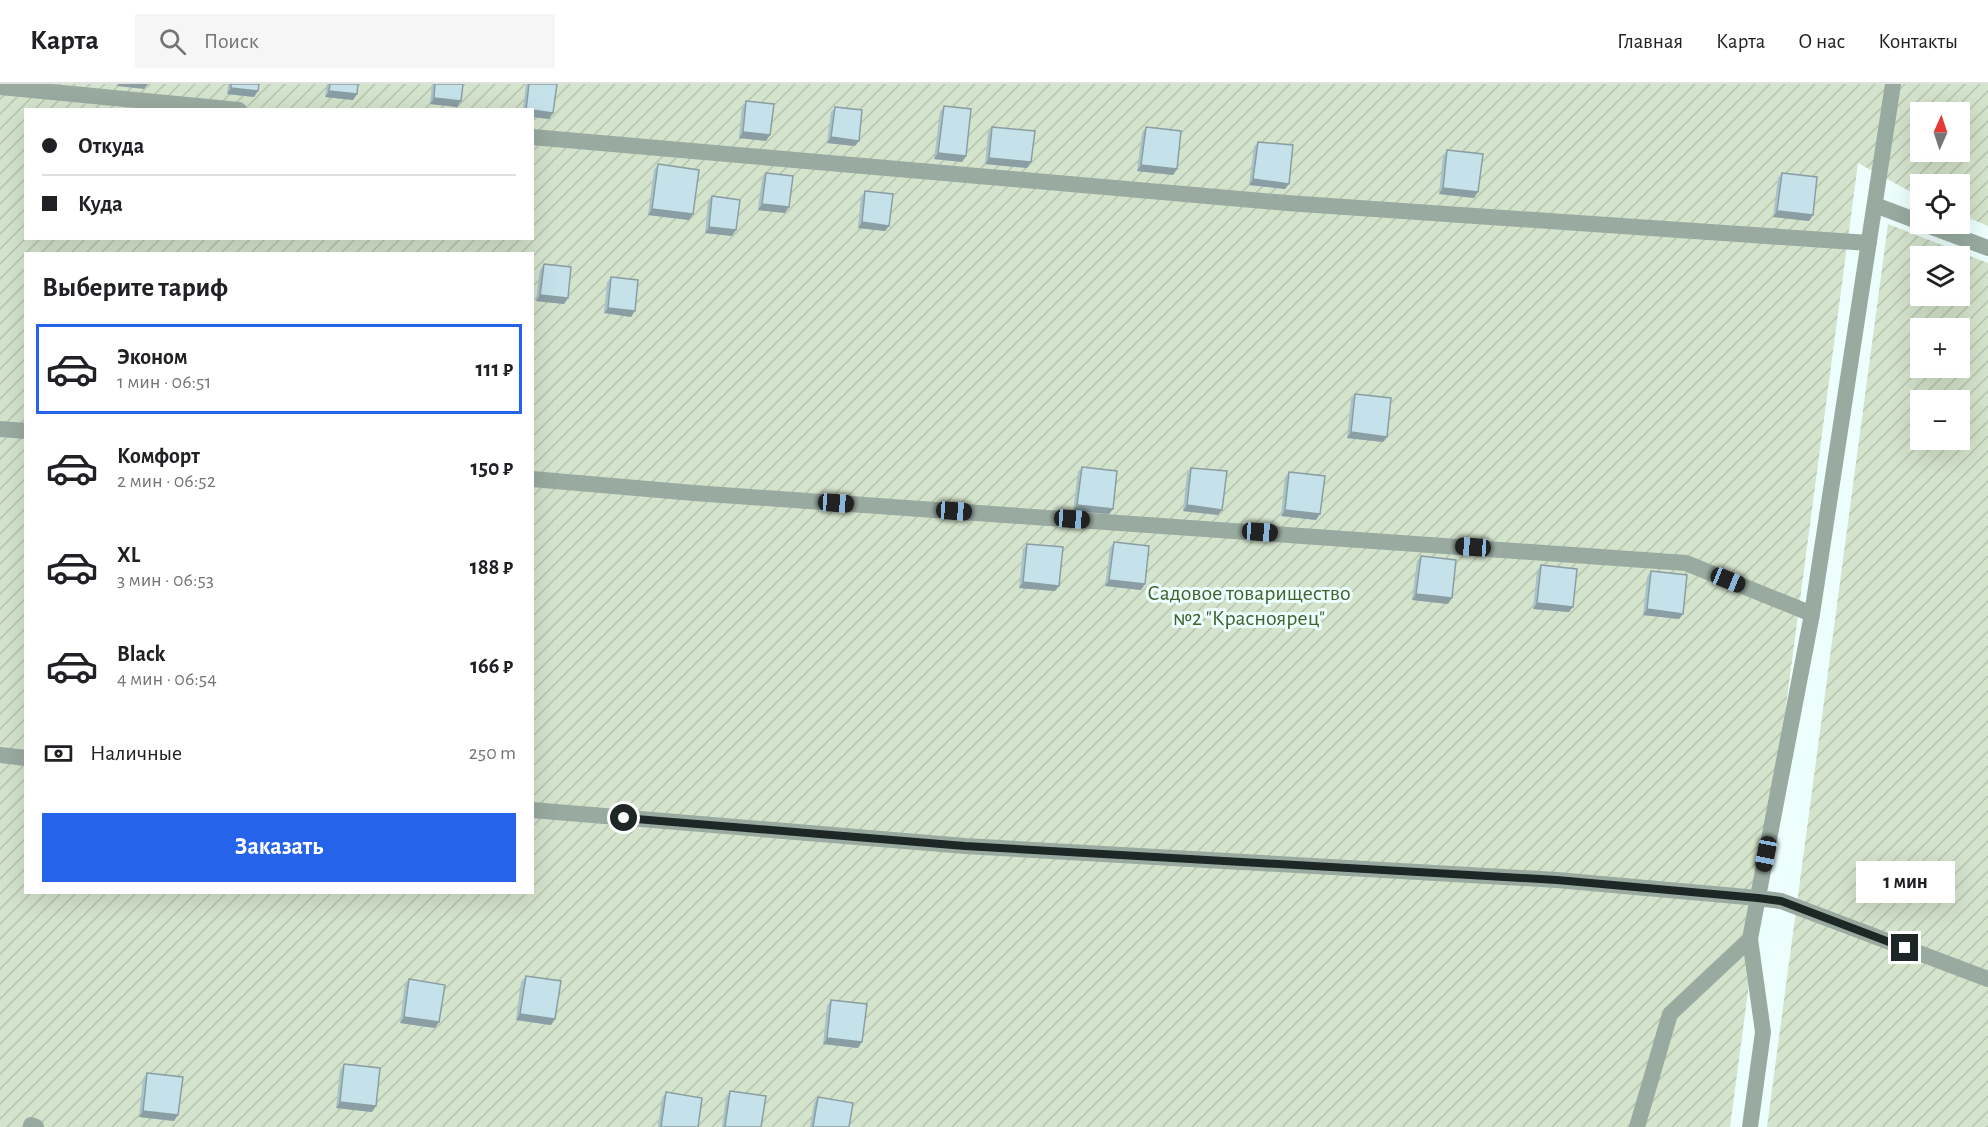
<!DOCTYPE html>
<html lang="ru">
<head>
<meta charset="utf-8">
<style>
	:root { --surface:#fff; --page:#f6f6f6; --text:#202124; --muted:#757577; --line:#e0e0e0; --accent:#2563eb }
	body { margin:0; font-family:"Alegreya Sans",sans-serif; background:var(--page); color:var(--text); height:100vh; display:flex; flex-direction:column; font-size:22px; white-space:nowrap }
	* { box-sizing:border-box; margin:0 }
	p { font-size:20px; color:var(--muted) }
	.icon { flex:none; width:33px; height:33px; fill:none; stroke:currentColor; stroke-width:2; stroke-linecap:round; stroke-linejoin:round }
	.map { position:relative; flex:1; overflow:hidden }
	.sheet { position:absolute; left:24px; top:168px; width:510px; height:642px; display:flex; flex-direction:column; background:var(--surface); border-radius:0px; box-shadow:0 6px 24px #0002 }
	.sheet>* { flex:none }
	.guide { position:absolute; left:24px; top:24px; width:510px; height:132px; border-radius:0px; box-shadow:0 6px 24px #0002; display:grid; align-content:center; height:132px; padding:0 18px; background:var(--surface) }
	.needle { width:39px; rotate:3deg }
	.tools { position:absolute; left:1910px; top:18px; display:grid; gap:12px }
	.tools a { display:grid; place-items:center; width:60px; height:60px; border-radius:0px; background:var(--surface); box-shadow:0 6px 24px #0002; font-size:30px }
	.end { position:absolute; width:27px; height:27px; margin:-14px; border:8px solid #1c2726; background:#fff; box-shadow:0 0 0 3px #fff }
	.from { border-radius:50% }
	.bubble { position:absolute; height:42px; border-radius:0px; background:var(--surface); box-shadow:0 6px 24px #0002; font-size:20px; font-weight:700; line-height:42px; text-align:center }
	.car { position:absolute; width:18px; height:36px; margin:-18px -9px; border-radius:8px; box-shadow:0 0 4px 2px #0007; background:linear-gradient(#222 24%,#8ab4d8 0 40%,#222 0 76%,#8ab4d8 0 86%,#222 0) }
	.guide b { display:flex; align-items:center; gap:21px; height:57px; font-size:22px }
	.guide b+b { border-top:2px solid var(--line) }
	.guide i { width:15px; height:15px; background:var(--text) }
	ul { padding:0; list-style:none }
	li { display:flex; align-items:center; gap:18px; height:90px; margin:0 12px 9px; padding:0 6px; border:3px solid transparent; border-radius:0px }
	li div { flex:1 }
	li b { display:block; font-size:22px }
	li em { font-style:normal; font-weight:700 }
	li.on { border-color:var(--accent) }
	li>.icon { width:54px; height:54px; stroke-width:1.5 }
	h2 { padding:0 18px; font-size:27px; line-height:72px }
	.pay { display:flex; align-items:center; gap:15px; height:66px; padding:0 18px; font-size:22px }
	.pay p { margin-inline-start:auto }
	.action { display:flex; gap:12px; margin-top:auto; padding:12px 18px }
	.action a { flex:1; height:69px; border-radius:0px; background:var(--accent); color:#fff; font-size:24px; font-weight:700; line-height:69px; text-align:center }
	header { display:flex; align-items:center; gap:36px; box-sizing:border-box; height:84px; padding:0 30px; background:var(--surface); border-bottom:2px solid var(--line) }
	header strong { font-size:28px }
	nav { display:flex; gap:33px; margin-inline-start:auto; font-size:21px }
	.search { width:420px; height:54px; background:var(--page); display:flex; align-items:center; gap:15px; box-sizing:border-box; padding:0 21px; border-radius:0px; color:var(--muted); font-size:22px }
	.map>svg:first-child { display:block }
</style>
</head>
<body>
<header>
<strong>Карта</strong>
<div class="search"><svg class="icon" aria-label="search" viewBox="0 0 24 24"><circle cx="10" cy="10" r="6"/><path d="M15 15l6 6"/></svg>Поиск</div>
<nav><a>Главная</a><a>Карта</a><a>О нас</a><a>Контакты</a></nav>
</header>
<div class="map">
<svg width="1988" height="1043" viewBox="0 0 1988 1043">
	<defs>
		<pattern id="garden-furrows" width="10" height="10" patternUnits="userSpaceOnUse" patternTransform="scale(1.5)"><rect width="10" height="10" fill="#d4e3cc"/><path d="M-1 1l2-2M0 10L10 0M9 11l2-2" fill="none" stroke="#b5c3af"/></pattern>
	</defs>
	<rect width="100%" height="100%" fill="#edfffd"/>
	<!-- garden -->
	<path fill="url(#garden-furrows)" fill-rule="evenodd" d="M 0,0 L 1988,0 L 1988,142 L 1959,130 L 1959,100 L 1920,100 L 1920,113 L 1858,79 L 1730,1043 L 0,1043 ZM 26,26 L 532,26 L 532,154 L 26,154 ZM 1920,28 L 1959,28 L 1959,68 L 1920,68 ZM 26,170 L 532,170 L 532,808 L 26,808 Z
		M 1888,140 L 1988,179 L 1988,1043 L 1767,1043 ZM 1920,172 L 1959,172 L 1959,212 L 1920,212 ZM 1920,244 L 1959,244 L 1959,284 L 1920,284 ZM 1920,316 L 1959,316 L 1959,356 L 1920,356 Z"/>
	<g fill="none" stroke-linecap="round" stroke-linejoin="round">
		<!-- service -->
		<path stroke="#99aba1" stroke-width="16" d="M 0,3 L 239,26
			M 532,53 L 1287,119 L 1869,159
			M 0,345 L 26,347
			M 532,395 L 694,409 L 1686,479 L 1812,530
			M 0,671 L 26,674
			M 532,726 L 965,762 L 1557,796 L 1758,814 L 1781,817 L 1988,895
			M 31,1041 L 36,1043
			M 1637,1043 L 1670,930 L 1750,855
			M 1750,1043 L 1763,948 L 1750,855 L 1812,530 L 1893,0"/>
		<!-- minor -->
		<path stroke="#99aba1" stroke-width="16" d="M 1875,121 L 1920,138
			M 1924,140 L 1988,164"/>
	</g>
	<!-- wall -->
	<path fill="#a9c2c8" d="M 228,0 L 259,0 L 254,13 L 227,10 Z
		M 327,0 L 358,0 L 357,10 L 353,16 L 325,13 Z
		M 432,0 L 463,0 L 457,23 L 430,20 Z
		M 526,0 L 557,0 L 549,35 L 532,33 L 532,26 L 523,26 Z
		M 746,17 L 766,57 L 739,54 L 742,23 Z
		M 944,22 L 966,72 L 962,78 L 934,75 L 940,28 Z
		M 835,23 L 855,62 L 827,59 L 831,28 Z
		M 992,43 L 1031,78 L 1027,84 L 985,80 L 988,49 Z
		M 1146,43 L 1177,85 L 1173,91 L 1137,87 L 1142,49 Z
		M 1258,58 L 1285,105 L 1249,101 L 1254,63 Z
		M 1447,66 L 1478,108 L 1474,114 L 1439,110 L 1443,72 Z
		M 658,80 L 693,130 L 689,136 L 648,131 L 654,86 Z
		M 766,89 L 785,129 L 758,126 L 762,95 Z
		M 1782,89 L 1813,131 L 1809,137 L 1773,133 L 1778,94 Z
		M 865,107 L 889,142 L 885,147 L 858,144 L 861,113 Z
		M 712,112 L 732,152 L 705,149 L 708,118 Z
		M 544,180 L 568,214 L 564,220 L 536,217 L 540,186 Z
		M 611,193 L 631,233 L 604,229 L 607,199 Z
		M 1355,310 L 1387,353 L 1383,358 L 1347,354 L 1351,316 Z
		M 1082,383 L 1113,425 L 1109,430 L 1073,427 L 1078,388 Z
		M 1191,384 L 1218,431 L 1183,427 L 1187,390 Z
		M 1289,388 L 1316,436 L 1281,432 L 1285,393 Z
		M 1114,458 L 1145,500 L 1141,506 L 1105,502 L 1110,464 Z
		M 1027,460 L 1059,502 L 1055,507 L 1019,504 L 1023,465 Z
		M 1421,472 L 1448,520 L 1412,516 L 1417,477 Z
		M 1541,481 L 1569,528 L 1533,525 L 1537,487 Z
		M 1651,487 L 1683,530 L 1679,535 L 1643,531 L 1647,493 Z
		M 526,892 L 555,935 L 551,941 L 516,936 L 521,898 Z
		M 409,895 L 439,938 L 435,944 L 400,939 L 405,901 Z
		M 831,916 L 858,964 L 823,960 L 827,922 Z
		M 344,980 L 372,1028 L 336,1024 L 340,986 Z
		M 147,989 L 174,1037 L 139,1033 L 143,995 Z
		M 730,1007 L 761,1043 L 722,1043 L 726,1013 Z
		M 666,1008 L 698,1043 L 658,1043 L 662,1014 Z
		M 818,1013 L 849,1043 L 810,1043 L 814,1019 Z"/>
	<!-- shaded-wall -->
	<path fill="#8a9ea3" d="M 118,0 L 148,0 L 144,5 L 117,2 Z
		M 231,4 L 258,7 L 254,13 L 227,10 Z
		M 329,7 L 357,10 L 353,16 L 325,13 Z
		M 434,14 L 461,17 L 457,23 L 430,20 Z
		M 532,26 L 553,29 L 549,35 L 532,33 Z
		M 743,48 L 770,51 L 766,57 L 739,54 Z
		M 831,53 L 859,57 L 855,62 L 827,59 Z
		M 938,69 L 966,72 L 962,78 L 934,75 Z
		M 989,74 L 1031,78 L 1027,84 L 985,80 Z
		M 1141,81 L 1177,85 L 1173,91 L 1137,87 Z
		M 1253,95 L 1289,100 L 1285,105 L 1249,101 Z
		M 1443,104 L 1478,108 L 1474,114 L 1439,110 Z
		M 762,120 L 789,123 L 785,129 L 758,126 Z
		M 652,125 L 693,130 L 689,136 L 648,131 Z
		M 1777,127 L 1813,131 L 1809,137 L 1773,133 Z
		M 862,138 L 889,142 L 885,147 L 858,144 Z
		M 709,143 L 736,146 L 732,152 L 705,149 Z
		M 540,211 L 568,214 L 564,220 L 536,217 Z
		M 608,224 L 635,227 L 631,233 L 604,229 Z
		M 1351,348 L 1387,353 L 1383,358 L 1347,354 Z
		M 1077,421 L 1113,425 L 1109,430 L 1073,427 Z
		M 1187,421 L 1222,426 L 1218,431 L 1183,427 Z
		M 1285,426 L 1320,430 L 1316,436 L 1281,432 Z
		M 1109,496 L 1145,500 L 1141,506 L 1105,502 Z
		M 1023,498 L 1059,502 L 1055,507 L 1019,504 Z
		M 1416,510 L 1452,514 L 1448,520 L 1412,516 Z
		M 1537,519 L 1573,523 L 1569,528 L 1533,525 Z
		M 1647,525 L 1683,530 L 1679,535 L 1643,531 Z
		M 520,930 L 555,935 L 551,941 L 516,936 Z
		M 404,933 L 439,938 L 435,944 L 400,939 Z
		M 827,954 L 862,958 L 858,964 L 823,960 Z
		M 340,1018 L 376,1022 L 372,1028 L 336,1024 Z
		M 143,1027 L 178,1031 L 174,1037 L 139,1033 Z"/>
	<!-- building -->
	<path fill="#c5e1e9" stroke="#8a9ea3" stroke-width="1.5" d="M 231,0 L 259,0 L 258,7 L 231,4 Z
		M 330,0 L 358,0 L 357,10 L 329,7 Z
		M 435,0 L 463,0 L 461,17 L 434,14 Z
		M 529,0 L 557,0 L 553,29 L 532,26 L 526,26 Z
		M 746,17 L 774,20 L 770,51 L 743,48 Z
		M 944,22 L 971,25 L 966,72 L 938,69 Z
		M 835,23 L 862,26 L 859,57 L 831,53 Z
		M 992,43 L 1035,47 L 1031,78 L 989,74 Z
		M 1146,43 L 1181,47 L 1177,85 L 1141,81 Z
		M 1258,58 L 1293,61 L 1289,100 L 1253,95 Z
		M 1447,66 L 1483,70 L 1478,108 L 1443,104 Z
		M 658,80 L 699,86 L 693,130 L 652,125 Z
		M 766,89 L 793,92 L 789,123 L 762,120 Z
		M 1782,89 L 1817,93 L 1813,131 L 1777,127 Z
		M 865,107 L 893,110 L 889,142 L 862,138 Z
		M 712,112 L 740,116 L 736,146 L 709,143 Z
		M 544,180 L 571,183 L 568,214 L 540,211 Z
		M 611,193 L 638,196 L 635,227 L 608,224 Z
		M 1355,310 L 1391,314 L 1387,353 L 1351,348 Z
		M 1082,383 L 1117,387 L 1113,425 L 1077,421 Z
		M 1191,384 L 1227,387 L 1222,426 L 1187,421 Z
		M 1289,388 L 1325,392 L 1320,430 L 1285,426 Z
		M 1114,458 L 1149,462 L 1145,500 L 1109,496 Z
		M 1027,460 L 1063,463 L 1059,502 L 1023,498 Z
		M 1421,472 L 1456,476 L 1452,514 L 1416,510 Z
		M 1541,481 L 1577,485 L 1573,523 L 1537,519 Z
		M 1651,487 L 1687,491 L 1683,530 L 1647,525 Z
		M 526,892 L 561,897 L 555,935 L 520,930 Z
		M 409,895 L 445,901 L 439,938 L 404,933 Z
		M 831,916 L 867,920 L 862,958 L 827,954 Z
		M 344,980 L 380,984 L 376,1022 L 340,1018 Z
		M 147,989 L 183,993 L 178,1031 L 143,1027 Z
		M 730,1007 L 766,1012 L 761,1043 L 725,1043 Z
		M 666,1008 L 702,1014 L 698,1043 L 661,1043 Z
		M 818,1013 L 853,1019 L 849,1043 L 813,1043 Z"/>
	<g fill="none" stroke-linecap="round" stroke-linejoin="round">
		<!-- route -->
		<path stroke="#1c2726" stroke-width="8" d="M 624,734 L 965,762 L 1557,796 L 1758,814 L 1781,817 L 1905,864"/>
	</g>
	<g text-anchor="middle" stroke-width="6" stroke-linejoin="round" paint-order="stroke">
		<!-- park labels -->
		<g font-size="22" fill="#426230" stroke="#edfffd">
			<text x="1249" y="516">Садовое товарищество<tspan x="1249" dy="25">№2 "Красноярец"</tspan></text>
		</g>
	</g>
</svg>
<div class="tools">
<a><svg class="needle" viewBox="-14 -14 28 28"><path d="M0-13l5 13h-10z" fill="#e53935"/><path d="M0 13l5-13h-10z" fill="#757577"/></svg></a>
<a><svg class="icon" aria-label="locate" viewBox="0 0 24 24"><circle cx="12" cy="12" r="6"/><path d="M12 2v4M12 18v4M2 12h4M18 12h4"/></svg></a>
<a><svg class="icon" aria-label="layers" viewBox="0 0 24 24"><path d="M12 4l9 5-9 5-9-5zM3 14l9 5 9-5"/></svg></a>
<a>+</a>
<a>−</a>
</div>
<i class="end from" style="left:624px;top:734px"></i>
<i class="end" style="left:1905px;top:864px"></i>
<div class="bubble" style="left:1856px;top:777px;width:99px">1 мин</div>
<i class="car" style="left:836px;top:419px;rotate:94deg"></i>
<i class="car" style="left:954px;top:427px;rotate:94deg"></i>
<i class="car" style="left:1072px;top:435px;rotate:94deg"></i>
<i class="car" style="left:1260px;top:448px;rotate:94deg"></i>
<i class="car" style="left:1473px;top:463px;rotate:274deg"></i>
<i class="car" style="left:1728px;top:496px;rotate:112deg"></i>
<i class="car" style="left:1766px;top:770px;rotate:191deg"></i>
<div class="guide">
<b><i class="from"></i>Откуда</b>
<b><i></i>Куда</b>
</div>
<section class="sheet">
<h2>Выберите тариф</h2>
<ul>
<li class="on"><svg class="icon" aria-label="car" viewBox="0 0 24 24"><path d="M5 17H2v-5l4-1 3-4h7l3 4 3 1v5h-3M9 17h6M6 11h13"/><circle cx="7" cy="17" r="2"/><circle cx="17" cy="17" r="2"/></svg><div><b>Эконом</b><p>1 мин · 06:51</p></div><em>111 ₽</em></li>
<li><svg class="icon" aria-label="car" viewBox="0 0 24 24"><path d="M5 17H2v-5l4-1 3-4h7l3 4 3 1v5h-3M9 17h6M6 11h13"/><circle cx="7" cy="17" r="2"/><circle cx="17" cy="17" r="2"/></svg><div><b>Комфорт</b><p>2 мин · 06:52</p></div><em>150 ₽</em></li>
<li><svg class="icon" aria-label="car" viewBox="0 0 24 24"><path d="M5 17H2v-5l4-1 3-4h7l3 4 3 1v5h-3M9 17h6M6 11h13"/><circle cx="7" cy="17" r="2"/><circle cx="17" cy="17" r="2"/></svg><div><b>XL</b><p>3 мин · 06:53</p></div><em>188 ₽</em></li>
<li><svg class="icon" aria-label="car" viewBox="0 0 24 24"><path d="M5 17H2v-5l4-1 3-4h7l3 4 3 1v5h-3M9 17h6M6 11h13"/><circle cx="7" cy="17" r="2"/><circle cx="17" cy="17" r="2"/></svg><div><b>Black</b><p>4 мин · 06:54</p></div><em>166 ₽</em></li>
</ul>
<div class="pay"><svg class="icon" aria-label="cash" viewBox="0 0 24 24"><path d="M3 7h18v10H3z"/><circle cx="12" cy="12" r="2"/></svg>Наличные<p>250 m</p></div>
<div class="action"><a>Заказать</a></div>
</section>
</div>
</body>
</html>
